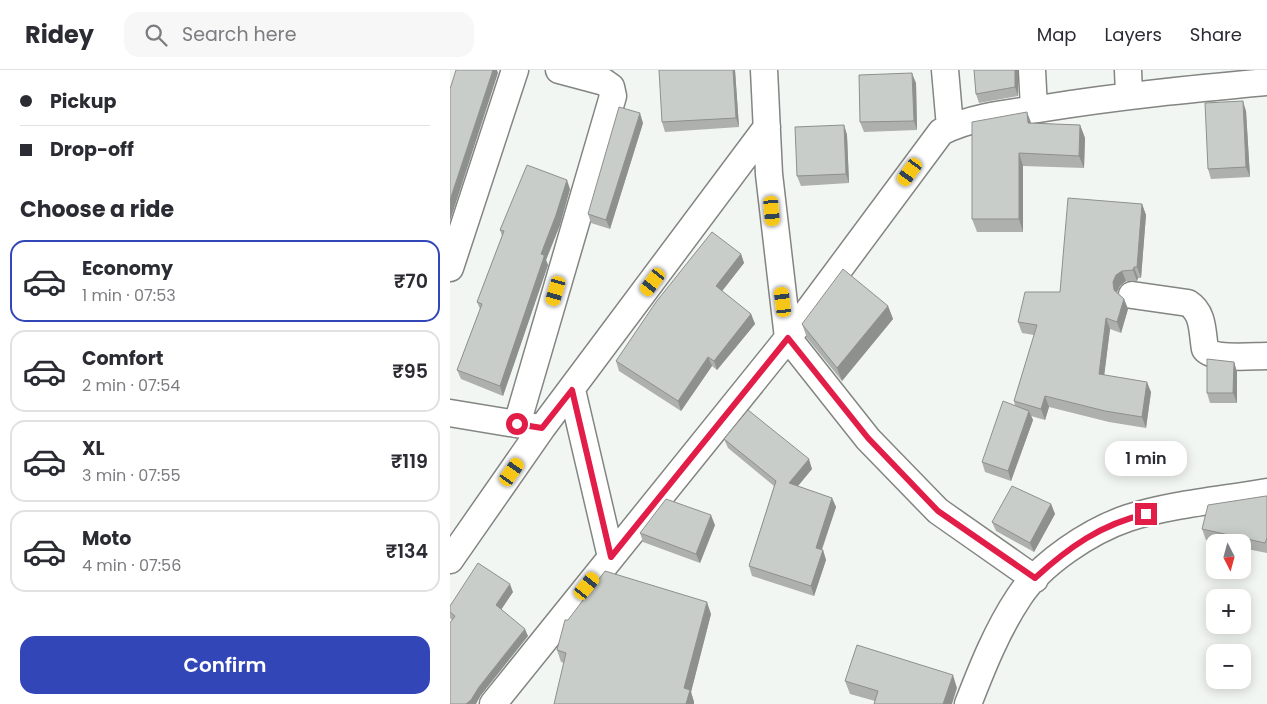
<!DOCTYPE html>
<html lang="en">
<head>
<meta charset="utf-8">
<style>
	:root { --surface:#fff; --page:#f7f7f7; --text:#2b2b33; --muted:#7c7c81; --line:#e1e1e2; --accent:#3346b8 }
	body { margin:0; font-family:Poppins,sans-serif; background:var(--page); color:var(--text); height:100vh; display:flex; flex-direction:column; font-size:19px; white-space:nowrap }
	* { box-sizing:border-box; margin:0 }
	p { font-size:16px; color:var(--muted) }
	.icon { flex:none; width:28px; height:28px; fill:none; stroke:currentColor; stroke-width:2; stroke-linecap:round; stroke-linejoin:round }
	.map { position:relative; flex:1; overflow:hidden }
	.sheet { display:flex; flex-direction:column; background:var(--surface); width:450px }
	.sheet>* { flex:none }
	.top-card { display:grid; align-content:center; height:110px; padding:0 20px; background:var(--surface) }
	.needle { width:32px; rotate:174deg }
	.controls { position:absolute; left:756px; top:464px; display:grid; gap:10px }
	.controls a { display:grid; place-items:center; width:45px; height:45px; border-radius:10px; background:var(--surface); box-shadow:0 2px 12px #0003; font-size:25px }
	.end { position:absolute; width:22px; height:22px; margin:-11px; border:6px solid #e11d48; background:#fff; box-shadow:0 0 0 2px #fff }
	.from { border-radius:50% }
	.bubble { position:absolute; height:35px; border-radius:15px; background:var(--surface); box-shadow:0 2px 12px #0003; font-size:16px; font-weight:600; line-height:35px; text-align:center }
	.car { position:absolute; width:15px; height:30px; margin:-15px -8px; border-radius:6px; box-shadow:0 0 4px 1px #0007; background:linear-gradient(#f5c518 24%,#345 0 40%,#f5c518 0 76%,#345 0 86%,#f5c518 0) }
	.top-card b { display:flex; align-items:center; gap:18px; height:48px; font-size:19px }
	.top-card b+b { border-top:1px solid var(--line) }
	.top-card i { width:12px; height:12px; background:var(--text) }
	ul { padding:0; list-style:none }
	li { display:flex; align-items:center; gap:15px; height:82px; margin:0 10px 8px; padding:0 10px; border:2px solid var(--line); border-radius:15px }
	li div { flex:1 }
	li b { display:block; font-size:19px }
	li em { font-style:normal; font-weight:600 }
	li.selected { border-color:var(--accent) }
	li>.icon { width:45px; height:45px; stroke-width:1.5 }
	h2 { padding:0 20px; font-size:22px; line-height:60px }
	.cta { display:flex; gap:10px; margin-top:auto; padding:10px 20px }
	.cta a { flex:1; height:58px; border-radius:15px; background:var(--accent); color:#fff; font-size:20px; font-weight:600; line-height:58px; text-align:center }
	header { display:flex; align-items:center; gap:30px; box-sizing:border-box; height:70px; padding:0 25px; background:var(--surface); border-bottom:1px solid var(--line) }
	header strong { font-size:24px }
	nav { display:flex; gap:28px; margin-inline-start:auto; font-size:18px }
	.search { width:350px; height:45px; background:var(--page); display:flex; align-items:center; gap:12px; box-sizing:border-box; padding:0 18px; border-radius:15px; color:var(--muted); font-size:19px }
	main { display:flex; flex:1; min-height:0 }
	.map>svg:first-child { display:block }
</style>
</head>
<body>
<header>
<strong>Ridey</strong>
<div class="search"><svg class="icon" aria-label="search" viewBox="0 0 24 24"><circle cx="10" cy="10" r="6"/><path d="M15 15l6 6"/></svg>Search here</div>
<nav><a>Map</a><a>Layers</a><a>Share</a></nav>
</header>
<main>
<section class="sheet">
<div class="top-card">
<b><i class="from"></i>Pickup</b>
<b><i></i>Drop-off</b>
</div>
<h2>Choose a ride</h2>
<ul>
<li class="selected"><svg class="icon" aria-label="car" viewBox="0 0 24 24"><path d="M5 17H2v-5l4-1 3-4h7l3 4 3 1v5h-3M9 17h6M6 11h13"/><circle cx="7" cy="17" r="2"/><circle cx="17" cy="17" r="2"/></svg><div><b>Economy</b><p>1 min · 07:53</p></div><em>₹70</em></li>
<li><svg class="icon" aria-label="car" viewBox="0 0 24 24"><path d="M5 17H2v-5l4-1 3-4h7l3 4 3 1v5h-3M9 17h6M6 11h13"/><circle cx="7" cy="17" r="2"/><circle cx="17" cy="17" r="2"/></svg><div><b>Comfort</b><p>2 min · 07:54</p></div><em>₹95</em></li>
<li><svg class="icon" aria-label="car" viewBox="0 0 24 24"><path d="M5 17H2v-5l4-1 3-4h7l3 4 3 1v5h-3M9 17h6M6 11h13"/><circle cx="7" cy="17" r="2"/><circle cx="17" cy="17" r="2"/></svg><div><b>XL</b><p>3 min · 07:55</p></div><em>₹119</em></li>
<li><svg class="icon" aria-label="car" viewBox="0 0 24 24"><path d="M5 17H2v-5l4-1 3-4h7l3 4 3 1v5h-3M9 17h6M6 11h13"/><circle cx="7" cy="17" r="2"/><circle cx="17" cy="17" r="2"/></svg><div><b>Moto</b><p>4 min · 07:56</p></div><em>₹134</em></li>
</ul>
<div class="cta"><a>Confirm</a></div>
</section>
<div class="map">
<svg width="817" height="634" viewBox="0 0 817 634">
	<rect width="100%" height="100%" fill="#f2f6f2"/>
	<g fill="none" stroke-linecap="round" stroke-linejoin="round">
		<!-- minor casing -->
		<g stroke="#828582" stroke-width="29">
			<path id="minor" d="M 314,0 L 319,104 L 338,268 L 418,369 L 488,441 L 585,509
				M 495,0 L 500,57
				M 582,0 L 584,39
				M 678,0 L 679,24
				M 0,198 L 65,0
				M 682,225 L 738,233 C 754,243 752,262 755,279 C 764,290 802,286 817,286
				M 122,320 L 161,487
				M 0,343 L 84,357
				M 67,354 L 163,26 L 161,17 L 154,12 L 109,0
				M 0,490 L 92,358 L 317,57
				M 43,634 L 338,268 L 491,62 C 523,46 560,43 595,38 C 669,26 742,19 817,12
				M 518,634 C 532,598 547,560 569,527 C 591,493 640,461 678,448 C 722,434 771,430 817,422"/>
		</g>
		<!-- minor -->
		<use href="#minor" stroke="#fff" stroke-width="26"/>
	</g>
	<!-- wall -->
	<path fill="#adb0ad" d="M 285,0 L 289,57 L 215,62 L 212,52 Z
		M 524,0 L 568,0 L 568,26 L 529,33 L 526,24 Z
		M 466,13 L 467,60 L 414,62 L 410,52 Z
		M 796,41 L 800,107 L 761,109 L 758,99 Z
		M 193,53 L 160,159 L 141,153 L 138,144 Z
		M 581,53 L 630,55 L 635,68 L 634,98 L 573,96 L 573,162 L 527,162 L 522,149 Z
		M 394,55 L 397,65 L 399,113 L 351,116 L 347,106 Z
		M 120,119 L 110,155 L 96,190 L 98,195 L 53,326 L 11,309 L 7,300 L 30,239 L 27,232 L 52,166 L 50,160 Z
		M 692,134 L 696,145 L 691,208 L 688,208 L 687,211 L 676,211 L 670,216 L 667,222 L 674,229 L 678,239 L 671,263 L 660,259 L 654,305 L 701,322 L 696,358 L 659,352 L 599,337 L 595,350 L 581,346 L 583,350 L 561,411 L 535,402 L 532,392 L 565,336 L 564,331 L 584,265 L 572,263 L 568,252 L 610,222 Z
		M 291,184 L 294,193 L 272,221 L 301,244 L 305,254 L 267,300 L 262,296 L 231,341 L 169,301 L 166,291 Z
		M 438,236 L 443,249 L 392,311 L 357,268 L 352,254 Z
		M 784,292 L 787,302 L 787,333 L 760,333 L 757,323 Z
		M 274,369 L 362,399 L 348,416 L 382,428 L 386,437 L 372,480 L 373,480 L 376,490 L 364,526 L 302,506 L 299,496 L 324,416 L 278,378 Z
		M 817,426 L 817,483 L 792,478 L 792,472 L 768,472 L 756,470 L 752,459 Z
		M 601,434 L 605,444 L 584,482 L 546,461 L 542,452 Z
		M 265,455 L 250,493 L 193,472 L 190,463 Z
		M 63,522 L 51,539 L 78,566 L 31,625 L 2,550 L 0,548 L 0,536 Z
		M 261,544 L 241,622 L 244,632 L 244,634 L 104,634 L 114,593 L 111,592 L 107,580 Z
		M 395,611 L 507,618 L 425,631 L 400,624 Z"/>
	<!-- shaded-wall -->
	<path fill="#8d908d" d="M 43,0 L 47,0 L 48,3 L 0,151 L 0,130 Z
		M 283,0 L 285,0 L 289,57 L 286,48 Z
		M 565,0 L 568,0 L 568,26 L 565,17 Z
		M 462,3 L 466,13 L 467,60 L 464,51 Z
		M 793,31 L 796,41 L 800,107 L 796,97 Z
		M 577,42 L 582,55 L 578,53 Z
		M 190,43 L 193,53 L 160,159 L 156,150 Z
		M 394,55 L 397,65 L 399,113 L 396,104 Z
		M 630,55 L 635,68 L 634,98 L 629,86 Z
		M 569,83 L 573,96 L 573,162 L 569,149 Z
		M 117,110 L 120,119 L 110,155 L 96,190 L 98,195 L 53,326 L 50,316 L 91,184 Z
		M 692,134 L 696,145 L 691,208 L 687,197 Z
		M 291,184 L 294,193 L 269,225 L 266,216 Z
		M 684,197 L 688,208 L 687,211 L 683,200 Z
		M 672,201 L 676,211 L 670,216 L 667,222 L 664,220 L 663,212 L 666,205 Z
		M 674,229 L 678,239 L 671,263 L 667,252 Z
		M 438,236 L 443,249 L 392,311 L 387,298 Z
		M 301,244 L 305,254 L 267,300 L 264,291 Z
		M 656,248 L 660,259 L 653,315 L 649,304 Z
		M 258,287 L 262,296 L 231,341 L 228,331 Z
		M 784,292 L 787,302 L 787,333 L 783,323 Z
		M 697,312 L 701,322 L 696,358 L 692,347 Z
		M 595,326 L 599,337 L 595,350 L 591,339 Z
		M 579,341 L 583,350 L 561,411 L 558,401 Z
		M 359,389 L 362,399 L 342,423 L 339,413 Z
		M 382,428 L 386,437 L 369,487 L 366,478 Z
		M 601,434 L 605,444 L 584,482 L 580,473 Z
		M 261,445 L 265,455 L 250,493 L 246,484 Z
		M 373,480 L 376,490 L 364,526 L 361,516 Z
		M 60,514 L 63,522 L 49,543 L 46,535 Z
		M 257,532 L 261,544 L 241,622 L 244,632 L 244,634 L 236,634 L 234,618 Z
		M 75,559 L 78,566 L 31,625 L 26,634 L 16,634 L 29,617 Z
		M 503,605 L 507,618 L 502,634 L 493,634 Z"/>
	<!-- building -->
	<path fill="#c9cdc9" stroke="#8d908d" d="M 6,0 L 43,0 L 0,130 L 0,19 Z
		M 209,0 L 283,0 L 286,48 L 212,52 Z
		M 524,0 L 565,0 L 565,17 L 526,24 Z
		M 462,3 L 464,51 L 410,52 L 409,5 Z
		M 793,31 L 796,97 L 758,99 L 755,33 Z
		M 169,37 L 190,43 L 156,150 L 138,144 Z
		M 577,42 L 578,53 L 630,55 L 629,86 L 569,83 L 569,149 L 522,149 L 522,52 Z
		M 394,55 L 396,104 L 347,106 L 345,57 Z
		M 77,95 L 117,110 L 106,145 L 91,184 L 94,185 L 94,187 L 50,316 L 7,300 L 32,234 L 27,232 L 54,161 L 50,160 Z
		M 618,128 L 692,134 L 687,197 L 684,197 L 683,200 L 672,201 L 666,205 L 663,212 L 664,220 L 674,229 L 667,252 L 656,248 L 649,304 L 697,312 L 692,347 L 655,341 L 595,326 L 591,339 L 564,331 L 587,255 L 568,252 L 575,222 L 610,222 Z
		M 262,162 L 291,184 L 266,216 L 301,244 L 264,291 L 258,287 L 228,331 L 166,291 L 206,232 Z
		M 393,199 L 438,236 L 387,298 L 352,254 Z
		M 757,289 L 784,292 L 783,323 L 757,323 Z
		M 553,331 L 579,341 L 558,401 L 532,392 Z
		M 298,340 L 359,389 L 339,413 L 382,428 L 366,478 L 373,480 L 361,516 L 299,496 L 326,411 L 274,369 Z
		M 562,416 L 601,434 L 580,473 L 542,452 Z
		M 816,426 L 817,426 L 817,468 L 815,473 L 752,459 L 758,435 Z
		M 216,429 L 261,445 L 246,484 L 190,463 Z
		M 28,493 L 60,514 L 46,535 L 75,559 L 29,617 L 21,630 L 16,634 L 0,634 L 0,553 L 5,546 L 0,542 L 0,536 Z
		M 155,501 L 257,532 L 234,618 L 240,620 L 236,634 L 104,634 L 116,583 L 107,580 L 115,550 L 118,550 Z
		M 407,575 L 503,605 L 493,634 L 424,634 L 428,621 L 395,611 Z"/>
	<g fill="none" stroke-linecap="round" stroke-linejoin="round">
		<!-- route -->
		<path stroke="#e11d48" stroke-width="6" d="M 67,354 L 92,358 L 122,320 L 161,487 L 338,268 L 418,368 L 488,441 L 585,508 C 618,478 651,454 696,444"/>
	</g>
</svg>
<div class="controls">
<a><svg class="needle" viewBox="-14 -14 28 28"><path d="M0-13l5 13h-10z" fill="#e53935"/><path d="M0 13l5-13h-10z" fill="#7c7c81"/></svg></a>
<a>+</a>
<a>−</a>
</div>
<i class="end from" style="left:67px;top:354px"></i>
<i class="end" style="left:696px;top:444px"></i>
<div class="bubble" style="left:655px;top:371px;width:82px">1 min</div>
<i class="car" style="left:460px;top:102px;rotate:216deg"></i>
<i class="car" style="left:322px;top:141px;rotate:175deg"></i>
<i class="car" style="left:203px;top:212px;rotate:217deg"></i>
<i class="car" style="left:106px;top:221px;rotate:196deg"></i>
<i class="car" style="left:333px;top:232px;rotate:353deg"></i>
<i class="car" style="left:62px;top:402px;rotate:35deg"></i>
<i class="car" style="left:137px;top:516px;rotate:39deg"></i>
</div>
</main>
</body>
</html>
